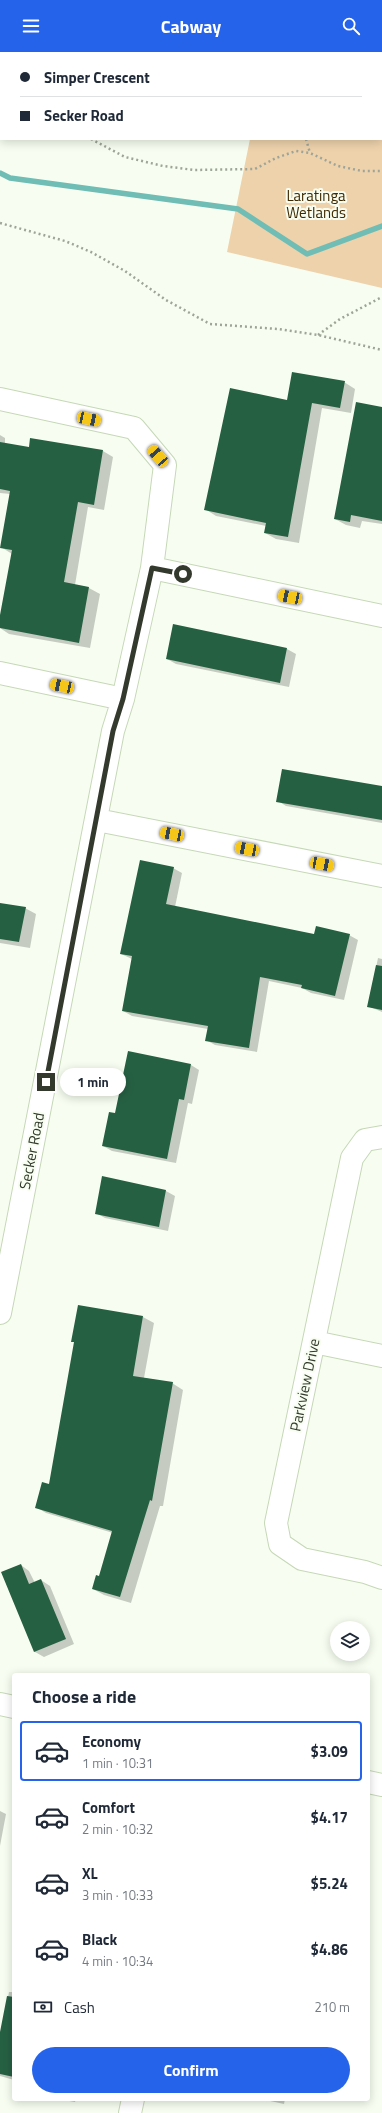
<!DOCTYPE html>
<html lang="en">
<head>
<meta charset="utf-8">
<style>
	:root { --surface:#fff; --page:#f6f6f7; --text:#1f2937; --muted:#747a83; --line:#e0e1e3; --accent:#2563eb }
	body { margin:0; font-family:"Titillium Web",sans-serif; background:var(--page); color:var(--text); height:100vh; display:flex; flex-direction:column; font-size:15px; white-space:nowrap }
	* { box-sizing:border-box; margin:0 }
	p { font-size:13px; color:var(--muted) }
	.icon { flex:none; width:22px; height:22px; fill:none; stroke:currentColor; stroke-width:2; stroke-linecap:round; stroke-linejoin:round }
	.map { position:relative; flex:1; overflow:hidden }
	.drawer { position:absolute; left:12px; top:1621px; width:358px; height:428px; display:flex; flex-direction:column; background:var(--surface); border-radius:4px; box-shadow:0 2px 10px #0003 }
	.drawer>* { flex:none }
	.guide { position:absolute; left:0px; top:0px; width:382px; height:88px; box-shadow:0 2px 10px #0003; display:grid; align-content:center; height:88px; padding:0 20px; background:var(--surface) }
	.fabs { position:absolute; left:330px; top:1569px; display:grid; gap:8px }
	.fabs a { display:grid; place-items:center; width:40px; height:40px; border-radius:50%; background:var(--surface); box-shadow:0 2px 10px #0003; font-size:20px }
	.end { position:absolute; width:18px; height:18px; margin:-9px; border:5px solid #333a2d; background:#fff; box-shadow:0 0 0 2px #fff }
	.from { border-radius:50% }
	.bubble { position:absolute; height:28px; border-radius:14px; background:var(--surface); box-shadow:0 2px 10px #0003; font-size:13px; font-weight:700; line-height:28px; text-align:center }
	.car { position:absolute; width:12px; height:24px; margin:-12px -6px; border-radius:5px; box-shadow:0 0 3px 1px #0007; background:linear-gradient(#f5c518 24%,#345 0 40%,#f5c518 0 76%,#345 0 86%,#f5c518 0) }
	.guide b { display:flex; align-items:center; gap:14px; height:38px; font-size:15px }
	.guide b+b { border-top:1px solid var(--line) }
	.guide i { width:10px; height:10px; background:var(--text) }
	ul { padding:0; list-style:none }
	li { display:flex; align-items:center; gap:12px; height:60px; margin:0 8px 6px; padding:0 12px; border:2px solid transparent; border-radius:4px }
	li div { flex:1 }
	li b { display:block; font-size:15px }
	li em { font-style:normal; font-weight:700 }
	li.on { border-color:var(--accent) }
	li>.icon { width:36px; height:36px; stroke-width:1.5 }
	h2 { padding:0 20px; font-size:18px; line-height:48px }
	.pay { display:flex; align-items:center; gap:10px; height:44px; padding:0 20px; font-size:15px }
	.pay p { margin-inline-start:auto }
	.button { display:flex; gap:8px; margin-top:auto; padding:8px 20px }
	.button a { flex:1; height:46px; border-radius:24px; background:var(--accent); color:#fff; font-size:16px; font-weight:700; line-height:46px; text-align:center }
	header { display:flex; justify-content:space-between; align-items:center; height:52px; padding:0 20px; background:var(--accent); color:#fff; font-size:18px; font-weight:700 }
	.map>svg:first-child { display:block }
</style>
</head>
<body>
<header><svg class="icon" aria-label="menu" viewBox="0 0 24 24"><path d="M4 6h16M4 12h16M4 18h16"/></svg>Cabway<svg class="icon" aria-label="search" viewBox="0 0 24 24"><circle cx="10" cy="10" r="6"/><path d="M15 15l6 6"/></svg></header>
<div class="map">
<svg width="382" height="2061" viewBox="0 0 382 2061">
	<rect width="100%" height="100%" fill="#f7fef1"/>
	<!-- green -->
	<path fill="#eed2ac" d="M 268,0 L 382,0 L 382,236 L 227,200 L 250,87 L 381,87 L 381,1 Z"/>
	<!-- shadow -->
	<path fill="#0003" d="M 344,330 L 355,337 L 351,361 L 322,356 L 299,491 L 276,487 L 265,481 L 266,474 L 216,464 L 205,457 L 288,349 Z
		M 382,356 L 382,472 L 362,469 L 360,476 L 346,473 L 335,467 Z
		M 0,383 L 5,386 L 5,392 L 30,396 L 103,399 L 113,405 L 104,458 L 88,455 L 75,533 L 89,536 L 100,542 L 90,596 L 9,582 L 0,576 L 12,502 L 1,495 L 10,442 L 0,441 Z
		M 174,573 L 287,597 L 296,602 L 289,635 L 176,612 L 167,607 Z
		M 382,735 L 382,771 L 286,754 L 278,749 Z
		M 173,816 L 182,821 L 175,855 L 315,883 L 349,883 L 358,888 L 344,948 L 311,941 L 302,936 L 269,929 L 257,1000 L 215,993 L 206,988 L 208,977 L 132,964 L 123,959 L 132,907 L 121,902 Z
		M 0,852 L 25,856 L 36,862 L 30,896 L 0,891 Z
		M 378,906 L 382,907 L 382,960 L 368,954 Z
		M 191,1013 L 199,1018 L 192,1052 L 188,1051 L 176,1111 L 112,1099 L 103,1094 L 116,1062 Z
		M 103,1126 L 166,1139 L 175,1144 L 168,1179 L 105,1166 L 96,1161 Z
		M 79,1254 L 143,1265 L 154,1271 L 144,1326 L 172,1331 L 183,1338 L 163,1454 L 160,1454 L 131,1551 L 104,1543 L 93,1537 L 99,1525 L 113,1481 L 46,1461 L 36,1455 L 50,1433 L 75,1291 Z
		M 21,1513 L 29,1519 L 35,1531 L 41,1528 L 50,1534 L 74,1592 L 44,1605 L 35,1600 L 2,1521 Z
		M 0,1759 L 6,1762 L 0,1794 Z
		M 14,1938 L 14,2028 L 0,2024 L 0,1985 L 9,1940 L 13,1940 Z
		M 58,2047 L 76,2047 L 75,2050 Z
		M 261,2047 L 285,2047 L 284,2052 Z"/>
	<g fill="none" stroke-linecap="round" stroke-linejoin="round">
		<!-- stream -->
		<path stroke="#6fbdb4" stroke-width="5.5" d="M 0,121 L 10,126 L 238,157 L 307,202 L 382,174"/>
	</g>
	<!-- building -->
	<path fill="#266043" d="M 292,320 L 345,329 L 340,356 L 312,351 L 288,485 L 264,481 L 266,471 L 204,458 L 230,336 L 287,348 Z
		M 356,350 L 382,355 L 382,469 L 351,463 L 350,470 L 334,467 Z
		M 30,386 L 103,398 L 94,453 L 78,450 L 64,530 L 89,535 L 79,591 L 0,576 L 0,563 L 12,498 L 0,496 L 10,439 L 0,437 L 0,390 L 29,395 Z
		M 173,572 L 287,596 L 280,631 L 166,607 Z
		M 282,717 L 382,734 L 382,768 L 276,750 Z
		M 140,808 L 174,815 L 166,852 L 314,882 L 316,874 L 350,882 L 335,944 L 301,936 L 302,933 L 260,925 L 249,996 L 205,989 L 208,974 L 122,959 L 132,904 L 120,902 Z
		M 0,851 L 26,855 L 19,890 L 0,887 Z
		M 376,913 L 382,914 L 382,958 L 367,955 Z
		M 128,999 L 191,1012 L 184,1048 L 179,1047 L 167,1107 L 102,1094 L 109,1060 L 115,1061 Z
		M 102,1124 L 166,1138 L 159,1175 L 95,1162 Z
		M 78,1253 L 143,1264 L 133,1324 L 173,1330 L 152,1449 L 150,1448 L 120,1545 L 92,1537 L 96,1523 L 99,1524 L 112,1479 L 35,1456 L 42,1430 L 49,1432 L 74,1290 L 71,1290 Z
		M 21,1512 L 29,1532 L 41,1527 L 66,1587 L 34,1600 L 1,1520 Z
		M 7,1944 L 14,1945 L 14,2025 L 0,2022 L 0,1980 Z"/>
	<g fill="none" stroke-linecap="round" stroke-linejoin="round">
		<!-- street casing -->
		<g stroke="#c6d8b7" stroke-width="24">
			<path id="street" d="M 0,347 L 134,376 L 165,413 L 152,516 L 123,647 L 113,679 L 0,1261
				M 152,516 L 382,564
				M 0,621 L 123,647
				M 97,768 L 382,824
				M 382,1085 L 365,1088 L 352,1106 L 276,1471 L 280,1492 L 302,1507 L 365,1520 L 382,1526
				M 314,1290 L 382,1304
				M 130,2061 L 133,2047"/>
		</g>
		<!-- secondary casing -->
		<g stroke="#c6d8b7" stroke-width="24">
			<path id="secondary" d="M 0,1652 L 14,1655
				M 368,1730 L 382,1733"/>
		</g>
		<!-- path -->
		<path stroke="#9ea598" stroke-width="2.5" stroke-dasharray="2 3" stroke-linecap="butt" d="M 372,1 L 374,0
			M 0,52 L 1,53
			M 0,64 L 1,63
			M 91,87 L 125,105 L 163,114 L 194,118 L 255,117 L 276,106 L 296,99 L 310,101 L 338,114 L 362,119 L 382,119
			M 306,87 L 310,101
			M 0,171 L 65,189 L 91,200 L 125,219 L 166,248 L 210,272 L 278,277 L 318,283 L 382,298
			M 318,283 L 340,267 L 382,245"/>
		<!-- street -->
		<use href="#street" stroke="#fff" stroke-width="22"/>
		<!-- secondary -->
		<use href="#secondary" stroke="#fff" stroke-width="22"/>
	</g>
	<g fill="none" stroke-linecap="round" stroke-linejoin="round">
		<!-- route -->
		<path stroke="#333a2d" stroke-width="5" d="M 46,1030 L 113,679 L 123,647 L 152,516 L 183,522"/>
	</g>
	<g text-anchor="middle" stroke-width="4" stroke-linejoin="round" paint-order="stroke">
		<!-- park labels -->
		<g font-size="15" fill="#402900" stroke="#f7fef1">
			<text x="316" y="149">Laratinga<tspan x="316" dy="17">Wetlands</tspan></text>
		</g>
		<!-- street labels -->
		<g font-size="15" fill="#333a2d" stroke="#f7fef1">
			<text transform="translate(32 1099) rotate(-79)" y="5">Secker Road</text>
			<text transform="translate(305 1333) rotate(-78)" y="5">Parkview Drive</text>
		</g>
	</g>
</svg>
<div class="fabs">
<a><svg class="icon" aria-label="layers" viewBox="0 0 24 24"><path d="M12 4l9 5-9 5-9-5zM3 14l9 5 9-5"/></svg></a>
</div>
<i class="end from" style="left:183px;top:522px"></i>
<i class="end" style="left:46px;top:1030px"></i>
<div class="bubble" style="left:60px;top:1016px;width:66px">1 min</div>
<i class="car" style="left:89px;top:367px;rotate:102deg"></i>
<i class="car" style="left:158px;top:404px;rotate:319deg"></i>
<i class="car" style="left:290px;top:545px;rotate:282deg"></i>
<i class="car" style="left:62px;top:634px;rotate:282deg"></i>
<i class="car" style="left:172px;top:782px;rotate:281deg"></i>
<i class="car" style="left:247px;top:797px;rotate:281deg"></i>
<i class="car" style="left:322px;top:812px;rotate:101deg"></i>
<div class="guide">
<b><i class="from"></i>Simper Crescent</b>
<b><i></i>Secker Road</b>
</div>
<section class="drawer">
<h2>Choose a ride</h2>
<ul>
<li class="on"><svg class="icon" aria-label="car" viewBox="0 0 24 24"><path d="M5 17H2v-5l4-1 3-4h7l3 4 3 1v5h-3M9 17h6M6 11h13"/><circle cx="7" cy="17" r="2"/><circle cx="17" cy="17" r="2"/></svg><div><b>Economy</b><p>1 min · 10:31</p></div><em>$3.09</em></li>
<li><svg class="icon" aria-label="car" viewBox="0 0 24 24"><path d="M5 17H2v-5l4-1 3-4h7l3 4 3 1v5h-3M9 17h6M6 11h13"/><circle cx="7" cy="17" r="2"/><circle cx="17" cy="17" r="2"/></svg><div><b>Comfort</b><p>2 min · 10:32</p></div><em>$4.17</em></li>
<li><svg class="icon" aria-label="car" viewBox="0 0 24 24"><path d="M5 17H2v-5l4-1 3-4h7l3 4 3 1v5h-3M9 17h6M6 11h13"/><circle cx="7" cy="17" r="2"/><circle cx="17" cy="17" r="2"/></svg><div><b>XL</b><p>3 min · 10:33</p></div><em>$5.24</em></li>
<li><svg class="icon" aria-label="car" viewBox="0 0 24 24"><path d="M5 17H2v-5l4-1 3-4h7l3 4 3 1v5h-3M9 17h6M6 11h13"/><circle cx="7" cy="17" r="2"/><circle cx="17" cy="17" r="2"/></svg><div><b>Black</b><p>4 min · 10:34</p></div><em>$4.86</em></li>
</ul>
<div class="pay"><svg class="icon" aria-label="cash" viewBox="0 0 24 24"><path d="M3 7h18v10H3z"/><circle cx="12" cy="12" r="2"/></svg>Cash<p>210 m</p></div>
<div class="button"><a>Confirm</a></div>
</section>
</div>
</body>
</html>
